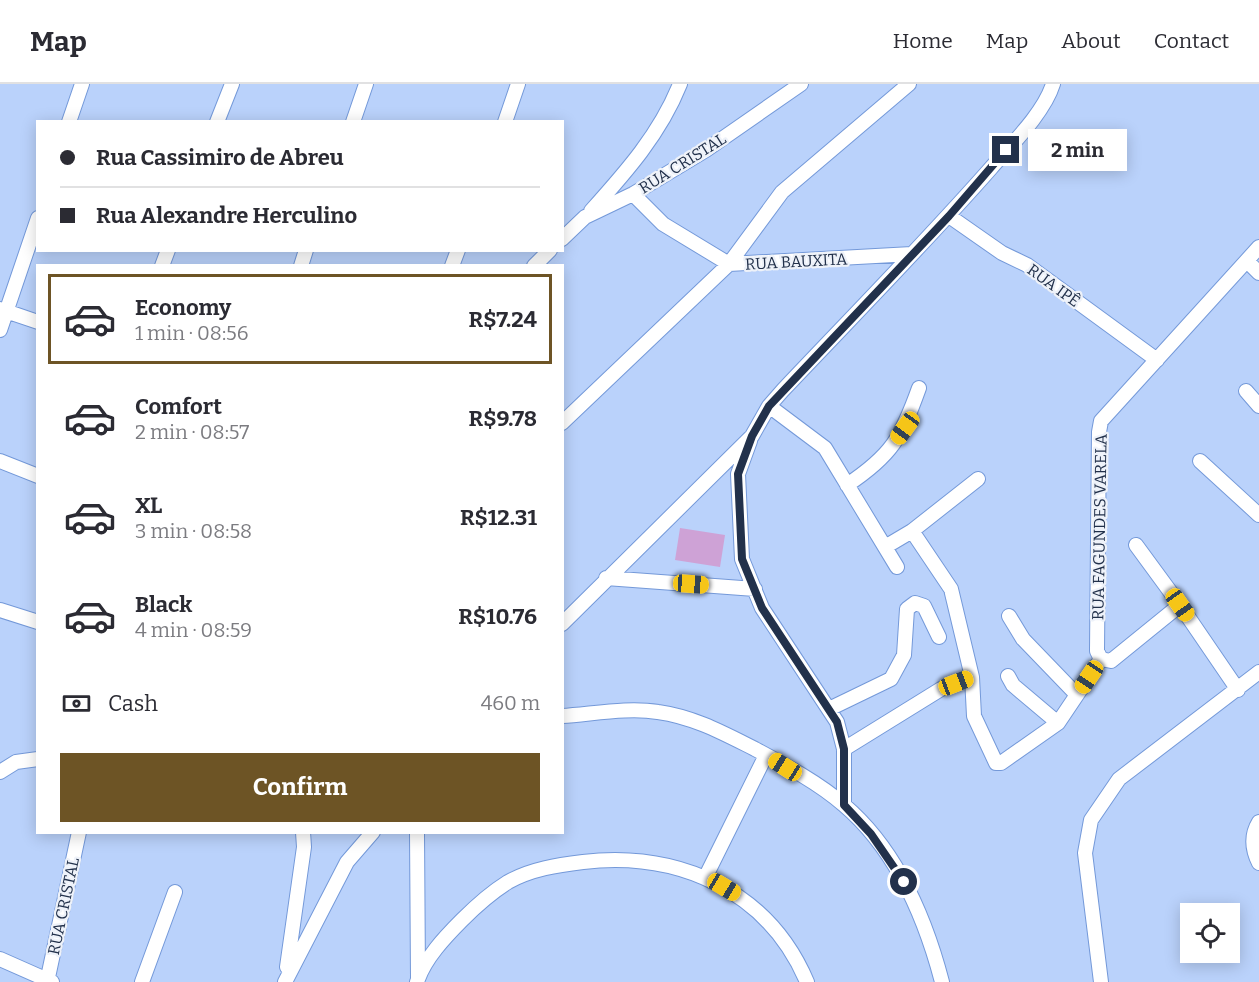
<!DOCTYPE html>
<html lang="en">
<head>
<meta charset="utf-8">
<style>
	:root { --surface:#fff; --page:#f7f7f7; --text:#2b2b33; --muted:#7c7c81; --line:#e1e1e2; --accent:#6d5425 }
	body { margin:0; font-family:Bitter,serif; background:var(--page); color:var(--text); height:100vh; display:flex; flex-direction:column; font-size:22px; white-space:nowrap }
	* { box-sizing:border-box; margin:0 }
	p { font-size:20px; color:var(--muted) }
	.icon { flex:none; width:33px; height:33px; fill:none; stroke:currentColor; stroke-width:2; stroke-linecap:round; stroke-linejoin:round }
	.map { position:relative; flex:1; overflow:hidden }
	.side { position:absolute; left:36px; top:180px; width:528px; height:570px; display:flex; flex-direction:column; background:var(--surface); border-radius:0px; box-shadow:0 3px 15px #0003 }
	.side>* { flex:none }
	.guide { position:absolute; left:36px; top:36px; width:528px; height:132px; border-radius:0px; box-shadow:0 3px 15px #0003; display:grid; align-content:center; height:132px; padding:0 24px; background:var(--surface) }
	.buttons { position:absolute; left:1180px; top:819px; display:grid; gap:12px }
	.buttons a { display:grid; place-items:center; width:60px; height:60px; border-radius:0px; background:var(--surface); box-shadow:0 3px 15px #0003; font-size:30px }
	.end { position:absolute; width:27px; height:27px; margin:-14px; border:8px solid #22314b; background:#fff; box-shadow:0 0 0 3px #fff }
	.from { border-radius:50% }
	.bubble { position:absolute; height:42px; border-radius:0px; background:var(--surface); box-shadow:0 3px 15px #0003; font-size:20px; font-weight:700; line-height:42px; text-align:center }
	.car { position:absolute; width:18px; height:36px; margin:-18px -9px; border-radius:8px; box-shadow:0 0 4px 2px #0007; background:linear-gradient(#f5c518 24%,#345 0 40%,#f5c518 0 76%,#345 0 86%,#f5c518 0) }
	.guide b { display:flex; align-items:center; gap:21px; height:57px; font-size:22px }
	.guide b+b { border-top:2px solid var(--line) }
	.guide i { width:15px; height:15px; background:var(--text) }
	ul { padding:10px 0 0; list-style:none }
	li { display:flex; align-items:center; gap:18px; height:90px; margin:0 12px 9px; padding:0 12px; border:3px solid transparent; border-radius:0px }
	li div { flex:1 }
	li b { display:block; font-size:22px }
	li em { font-style:normal; font-weight:700 }
	li.on { border-color:var(--accent) }
	li>.icon { width:54px; height:54px; stroke-width:1.5 }
	.pay { display:flex; align-items:center; gap:15px; height:66px; padding:0 24px; font-size:22px }
	.pay p { margin-inline-start:auto }
	.cta { display:flex; gap:12px; margin-top:auto; padding:12px 24px }
	.cta a { flex:1; height:69px; border-radius:0px; background:var(--accent); color:#fff; font-size:24px; font-weight:700; line-height:69px; text-align:center }
	header { display:flex; align-items:center; gap:36px; box-sizing:border-box; height:84px; padding:0 30px; background:var(--surface); border-bottom:2px solid var(--line) }
	header strong { font-size:28px }
	nav { display:flex; gap:33px; margin-inline-start:auto; font-size:21px }
	.map>svg:first-child { display:block }
</style>
</head>
<body>
<header>
<strong>Map</strong>
<nav><a>Home</a><a>Map</a><a>About</a><a>Contact</a></nav>
</header>
<div class="map">
<svg width="1259" height="898" viewBox="0 0 1259 898">
	<rect width="100%" height="100%" fill="#bad2fb"/>
	<!-- green -->
	<path fill="#cea2d6" d="M 680,444 L 725,451 L 720,483 L 675,476 Z"/>
	<g fill="none" stroke-linecap="round" stroke-linejoin="round">
		<!-- minor casing -->
		<g stroke="#7499d9" stroke-width="16">
			<path id="minor" d="M 69,38 L 82,0
				M 217,38 L 232,0
				M 353,38 L 366,0
				M 505,38 L 518,0
				M 633,110 L 663,140 L 729,180 L 912,170
				M 591,127 C 626,88 660,50 680,0
				M 949,132 L 1002,169 L 1027,181 L 1157,276
				M 562,155 L 585,133 L 633,110 L 706,66 L 801,0
				M 1247,177 L 1259,189
				M 162,182 L 168,166
				M 301,182 L 306,166
				M 452,182 L 458,166
				M 534,182 L 550,166
				M 0,225 L 38,238
				M 0,246 L 38,134
				M 1246,307 L 1259,322
				M 769,322 L 825,364 L 897,483
				M 562,339 L 729,180 L 782,108 L 909,0
				M 750,357 L 738,390 L 742,475 L 762,524 L 837,638 L 844,665 L 844,721
				M 0,377 L 38,392
				M 1200,377 L 1259,431
				M 847,401 C 892,371 901,354 919,304
				M 912,447 L 951,505 L 972,593
				M 1136,461 L 1180,521
				M 885,463 L 912,447 L 978,395
				M 606,494 L 755,505
				M 0,526 L 38,538
				M 1009,532 L 1023,555 L 1077,611
				M 562,540 L 752,352 L 769,322 L 783,306 C 853,232 924,160 991,84 C 1011,61 1044,29 1053,0
				M 1008,592 L 1013,601 L 1058,639
				M 1238,606 L 1180,521 L 1111,577 L 1101,575 L 1097,567 L 1099,348 L 1101,337 L 1259,163
				M 829,625 L 891,595 L 904,571 L 907,525 L 915,519 L 924,522 L 939,553
				M 562,632 C 593,630 628,623 658,628 C 694,633 723,649 755,665 C 785,681 819,699 844,721 C 897,766 925,833 942,898
				M 844,665 L 941,605 L 972,593 L 974,632 L 996,679 L 1001,679 L 1058,639 L 1101,575
				M 0,688 L 16,678 L 38,675
				M 1259,738 C 1251,751 1252,765 1259,779
				M 417,748 L 418,895
				M 706,792 L 766,671
				M 0,875 L 52,898
				M 287,883 L 304,763 L 303,748
				M 47,898 L 79,748
				M 142,898 L 175,808
				M 285,898 L 347,778 L 373,748
				M 417,898 C 424,875 446,852 462,836 C 476,822 492,808 508,798 C 531,785 558,781 583,778 C 678,767 768,806 807,898
				M 1101,898 L 1085,769 L 1091,736 L 1119,695 L 1259,588"/>
		</g>
		<!-- minor -->
		<use href="#minor" stroke="#fff" stroke-width="14"/>
	</g>
	<g fill="none" stroke-linecap="round" stroke-linejoin="round">
		<!-- route -->
		<path stroke="#22314b" stroke-width="8" d="M 904,798 L 871,750 L 844,721 L 844,665 L 837,638 L 762,524 L 742,475 L 738,390 L 752,352 L 769,322 L 949,132 L 1006,66"/>
	</g>
	<g text-anchor="middle" stroke-width="4.5" stroke-linejoin="round" paint-order="stroke">
		<!-- street labels -->
		<g font-size="16" fill="#22314b" stroke="#eef2f9">
			<text transform="translate(682 79) rotate(-32)" y="6">RUA CRISTAL</text>
			<text transform="translate(796 177) rotate(-3)" y="6">RUA BAUXITA</text>
			<text transform="translate(1054 201) rotate(36)" y="6">RUA IPÊ</text>
			<text transform="translate(1099 443) rotate(-89)" y="6">RUA FAGUNDES VARELA</text>
			<text transform="translate(63 822) rotate(-78)" y="6">RUA CRISTAL</text>
		</g>
	</g>
</svg>
<div class="buttons">
<a><svg class="icon" aria-label="locate" viewBox="0 0 24 24"><circle cx="12" cy="12" r="6"/><path d="M12 2v4M12 18v4M2 12h4M18 12h4"/></svg></a>
</div>
<i class="end from" style="left:904px;top:798px"></i>
<i class="end" style="left:1006px;top:66px"></i>
<div class="bubble" style="left:1028px;top:45px;width:99px">2 min</div>
<i class="car" style="left:905px;top:344px;rotate:216deg"></i>
<i class="car" style="left:691px;top:500px;rotate:94deg"></i>
<i class="car" style="left:1180px;top:521px;rotate:145deg"></i>
<i class="car" style="left:1089px;top:593px;rotate:214deg"></i>
<i class="car" style="left:956px;top:599px;rotate:69deg"></i>
<i class="car" style="left:785px;top:683px;rotate:302deg"></i>
<i class="car" style="left:724px;top:803px;rotate:121deg"></i>
<div class="guide">
<b><i class="from"></i>Rua Cassimiro de Abreu</b>
<b><i></i>Rua Alexandre Herculino</b>
</div>
<section class="side">
<ul>
<li class="on"><svg class="icon" aria-label="car" viewBox="0 0 24 24"><path d="M5 17H2v-5l4-1 3-4h7l3 4 3 1v5h-3M9 17h6M6 11h13"/><circle cx="7" cy="17" r="2"/><circle cx="17" cy="17" r="2"/></svg><div><b>Economy</b><p>1 min · 08:56</p></div><em>R$7.24</em></li>
<li><svg class="icon" aria-label="car" viewBox="0 0 24 24"><path d="M5 17H2v-5l4-1 3-4h7l3 4 3 1v5h-3M9 17h6M6 11h13"/><circle cx="7" cy="17" r="2"/><circle cx="17" cy="17" r="2"/></svg><div><b>Comfort</b><p>2 min · 08:57</p></div><em>R$9.78</em></li>
<li><svg class="icon" aria-label="car" viewBox="0 0 24 24"><path d="M5 17H2v-5l4-1 3-4h7l3 4 3 1v5h-3M9 17h6M6 11h13"/><circle cx="7" cy="17" r="2"/><circle cx="17" cy="17" r="2"/></svg><div><b>XL</b><p>3 min · 08:58</p></div><em>R$12.31</em></li>
<li><svg class="icon" aria-label="car" viewBox="0 0 24 24"><path d="M5 17H2v-5l4-1 3-4h7l3 4 3 1v5h-3M9 17h6M6 11h13"/><circle cx="7" cy="17" r="2"/><circle cx="17" cy="17" r="2"/></svg><div><b>Black</b><p>4 min · 08:59</p></div><em>R$10.76</em></li>
</ul>
<div class="pay"><svg class="icon" aria-label="cash" viewBox="0 0 24 24"><path d="M3 7h18v10H3z"/><circle cx="12" cy="12" r="2"/></svg>Cash<p>460 m</p></div>
<div class="cta"><a>Confirm</a></div>
</section>
</div>
</body>
</html>
